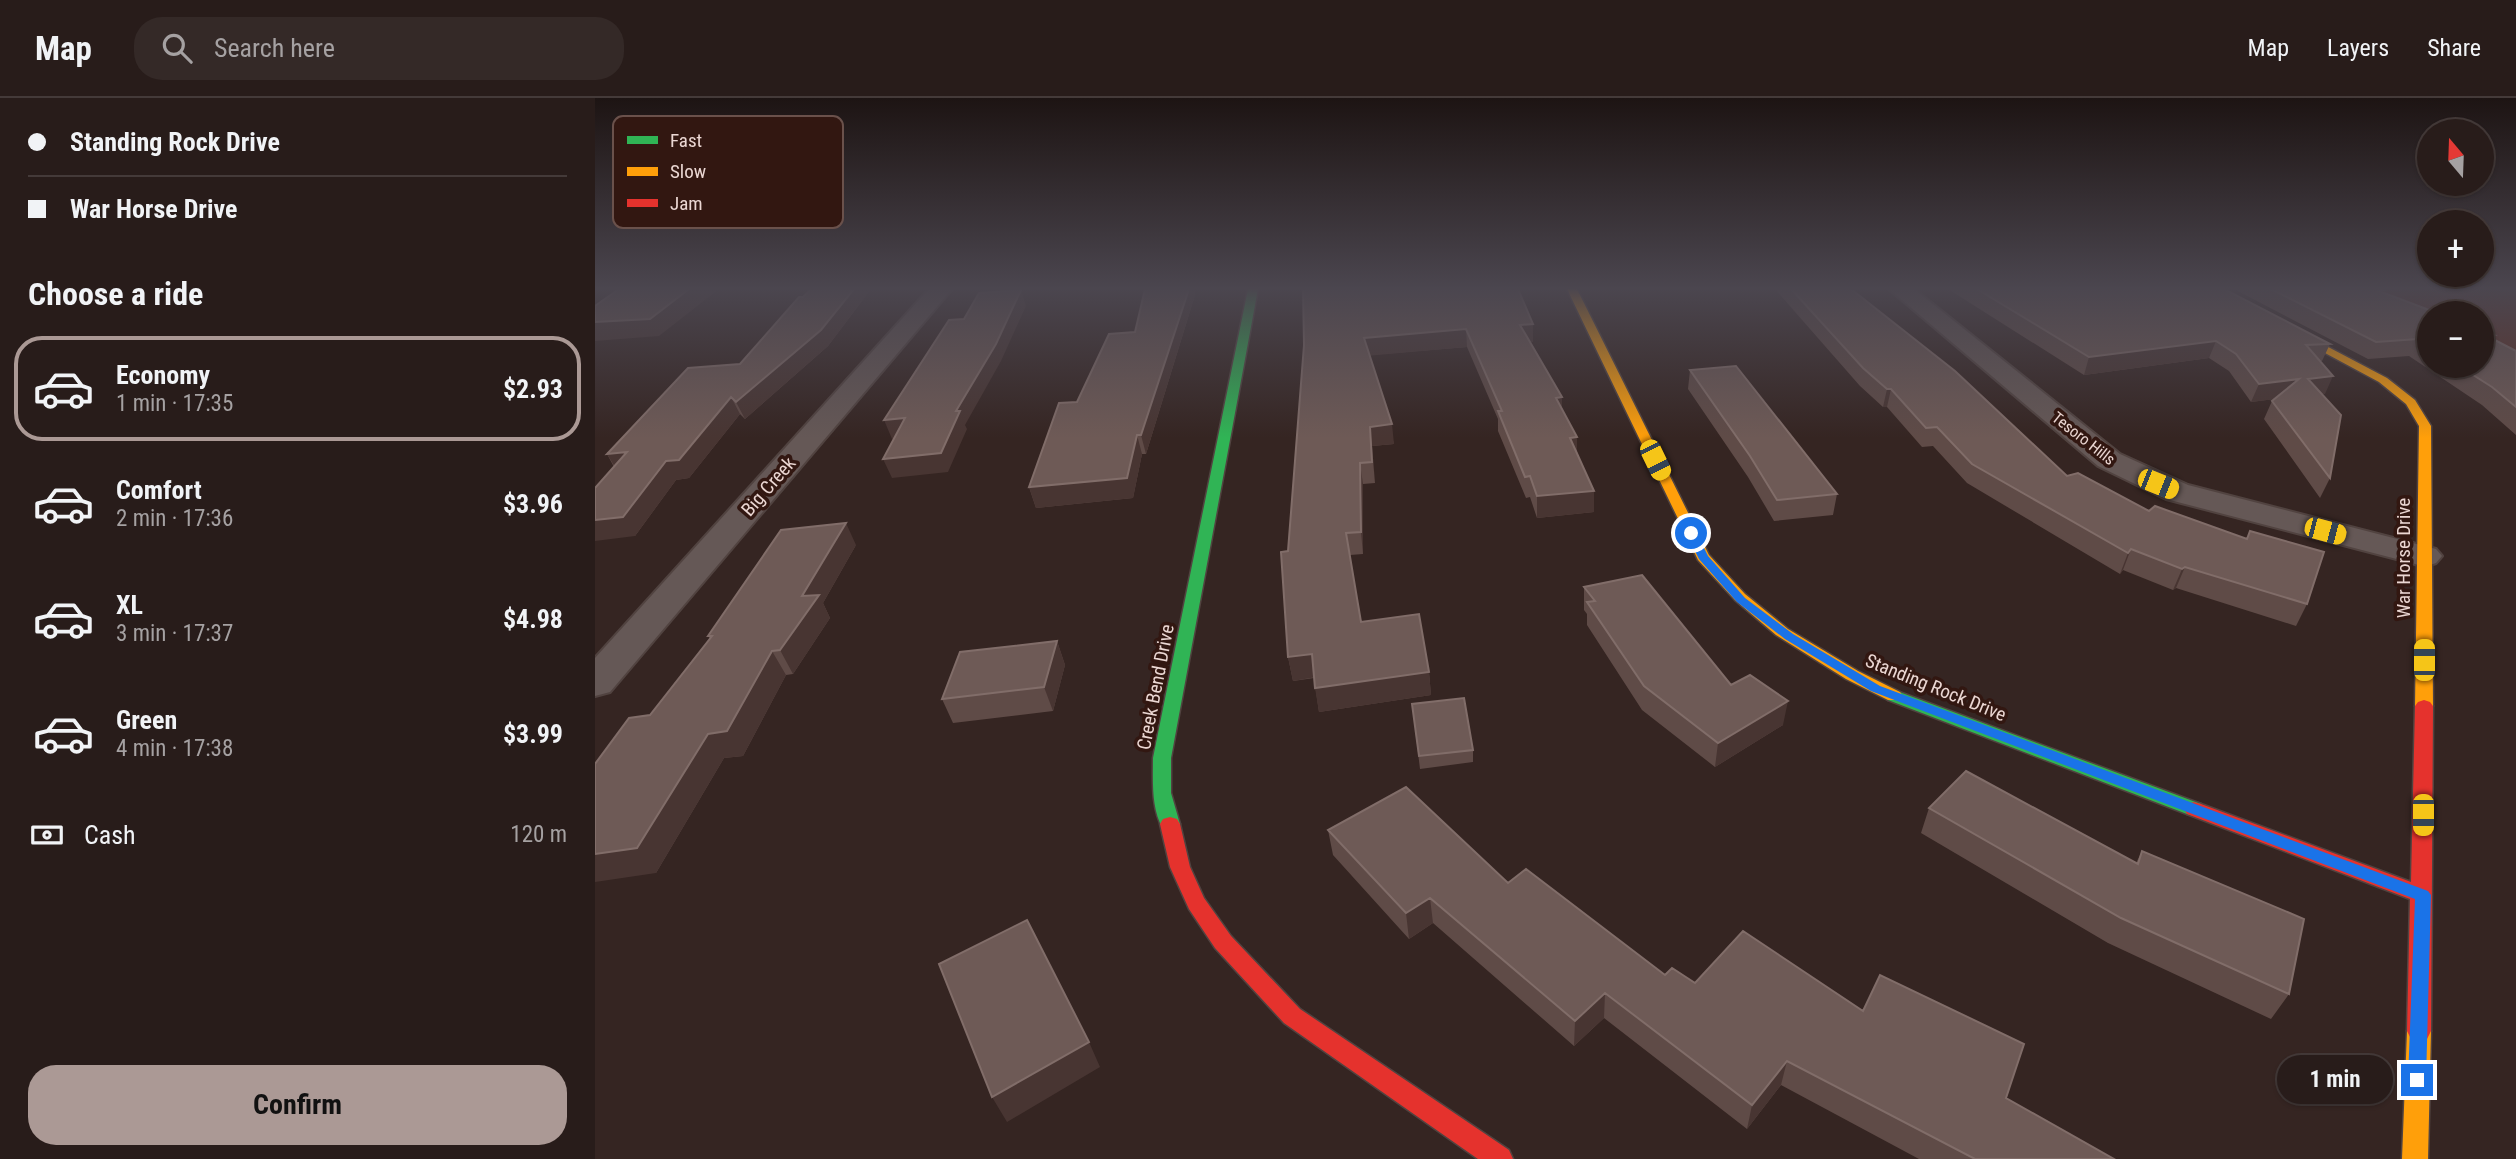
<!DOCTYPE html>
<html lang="en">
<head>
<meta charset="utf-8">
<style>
	:root { --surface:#281c1a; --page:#342927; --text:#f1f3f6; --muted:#a5a1a2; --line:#443a39; --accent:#ab9995 }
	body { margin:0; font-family:"Roboto Condensed",sans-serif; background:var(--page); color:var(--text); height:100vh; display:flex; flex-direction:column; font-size:26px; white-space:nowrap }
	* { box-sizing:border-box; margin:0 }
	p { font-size:23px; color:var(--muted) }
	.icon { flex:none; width:38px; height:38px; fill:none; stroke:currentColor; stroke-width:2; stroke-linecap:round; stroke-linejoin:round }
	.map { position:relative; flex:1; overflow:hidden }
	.drawer { display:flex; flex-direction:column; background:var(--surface); width:595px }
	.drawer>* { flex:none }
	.banner { display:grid; align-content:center; height:154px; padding:0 28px; background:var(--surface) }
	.needle { width:46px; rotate:341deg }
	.buttons { position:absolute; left:1822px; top:21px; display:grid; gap:14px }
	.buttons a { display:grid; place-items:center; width:77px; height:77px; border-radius:50%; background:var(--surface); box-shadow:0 2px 5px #0004,0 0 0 2px var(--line); font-size:35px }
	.end { position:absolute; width:32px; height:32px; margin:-16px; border:9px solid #1a73e8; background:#fff; box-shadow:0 0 0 4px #fff }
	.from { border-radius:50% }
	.bubble { position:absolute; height:49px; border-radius:24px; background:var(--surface); box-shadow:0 2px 5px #0004,0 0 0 2px var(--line); font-size:23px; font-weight:700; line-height:49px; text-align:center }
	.car { position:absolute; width:21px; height:42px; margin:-21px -10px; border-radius:9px; box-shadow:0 0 5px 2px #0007; background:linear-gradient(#f5c518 24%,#345 0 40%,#f5c518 0 76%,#345 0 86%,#f5c518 0) }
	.banner b { display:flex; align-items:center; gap:24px; height:66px; font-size:26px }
	.banner b+b { border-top:2px solid var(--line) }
	.banner i { width:18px; height:18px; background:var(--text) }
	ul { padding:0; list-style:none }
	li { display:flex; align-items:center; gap:21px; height:105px; margin:0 14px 10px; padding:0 14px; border:4px solid transparent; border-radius:28px }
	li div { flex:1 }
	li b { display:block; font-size:26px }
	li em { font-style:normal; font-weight:700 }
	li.active { border-color:var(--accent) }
	li>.icon { width:63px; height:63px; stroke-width:1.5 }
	h2 { padding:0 28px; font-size:32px; line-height:84px }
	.pay { display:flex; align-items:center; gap:18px; height:77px; padding:0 28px; font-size:26px }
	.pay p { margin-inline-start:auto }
	.cta { display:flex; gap:14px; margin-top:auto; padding:14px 28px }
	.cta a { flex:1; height:80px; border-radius:28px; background:var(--accent); color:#111; font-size:28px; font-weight:700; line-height:80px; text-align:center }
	header { display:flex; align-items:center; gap:42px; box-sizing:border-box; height:98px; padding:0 35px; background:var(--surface); border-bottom:2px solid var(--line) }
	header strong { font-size:33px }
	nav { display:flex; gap:38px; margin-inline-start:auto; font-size:24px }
	.search { width:490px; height:63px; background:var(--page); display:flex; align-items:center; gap:18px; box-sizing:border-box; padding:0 24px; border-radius:28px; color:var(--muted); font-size:26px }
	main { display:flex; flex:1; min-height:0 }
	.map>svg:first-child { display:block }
</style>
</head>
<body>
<header>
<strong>Map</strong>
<div class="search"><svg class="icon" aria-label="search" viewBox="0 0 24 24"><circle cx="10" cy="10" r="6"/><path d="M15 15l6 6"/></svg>Search here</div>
<nav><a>Map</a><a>Layers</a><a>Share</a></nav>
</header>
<main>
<section class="drawer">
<div class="banner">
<b><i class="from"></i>Standing Rock Drive</b>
<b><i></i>War Horse Drive</b>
</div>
<h2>Choose a ride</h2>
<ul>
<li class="active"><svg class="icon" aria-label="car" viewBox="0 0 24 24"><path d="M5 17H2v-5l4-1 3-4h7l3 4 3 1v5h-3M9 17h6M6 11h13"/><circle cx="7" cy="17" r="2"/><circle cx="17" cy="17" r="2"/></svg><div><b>Economy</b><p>1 min · 17:35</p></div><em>$2.93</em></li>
<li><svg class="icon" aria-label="car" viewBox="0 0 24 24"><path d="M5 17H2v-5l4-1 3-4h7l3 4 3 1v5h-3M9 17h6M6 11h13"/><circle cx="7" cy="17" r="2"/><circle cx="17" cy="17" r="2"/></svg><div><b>Comfort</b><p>2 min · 17:36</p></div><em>$3.96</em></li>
<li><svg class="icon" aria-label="car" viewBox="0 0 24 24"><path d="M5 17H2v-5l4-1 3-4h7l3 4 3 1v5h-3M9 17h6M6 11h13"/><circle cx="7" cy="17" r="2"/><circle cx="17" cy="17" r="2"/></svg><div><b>XL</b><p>3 min · 17:37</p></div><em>$4.98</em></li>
<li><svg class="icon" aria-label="car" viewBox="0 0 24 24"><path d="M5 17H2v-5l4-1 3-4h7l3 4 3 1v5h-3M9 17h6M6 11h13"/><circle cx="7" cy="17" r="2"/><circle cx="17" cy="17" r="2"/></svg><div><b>Green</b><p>4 min · 17:38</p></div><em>$3.99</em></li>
</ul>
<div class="pay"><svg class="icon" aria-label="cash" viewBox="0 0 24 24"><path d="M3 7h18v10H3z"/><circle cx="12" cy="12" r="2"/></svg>Cash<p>120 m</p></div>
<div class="cta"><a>Confirm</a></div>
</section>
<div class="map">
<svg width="1921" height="1061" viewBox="0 0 1921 1061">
	<rect width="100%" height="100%" fill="#352522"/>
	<!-- green -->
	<path fill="#5f2f25" d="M 1776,191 L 1921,191 L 1921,256 L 1887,240 L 1886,215 L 1834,215 Z"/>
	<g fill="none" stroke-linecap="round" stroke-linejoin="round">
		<!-- street casing -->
		<g stroke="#514340" stroke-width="4">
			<path id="street" d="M 334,191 L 357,191 L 15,594 L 0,598 L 0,560 Z
				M 1294,191 L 1319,191 L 1525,356 L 1593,387 L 1841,451 L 1847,458 L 1841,465 L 1829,469 L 1817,465 L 1571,401 L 1503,368 Z"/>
		</g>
		<!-- fast casing -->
		<g stroke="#514340" stroke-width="3">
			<path id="fast" d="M 653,191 L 663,191 L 576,660 L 576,695 L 585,726 L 582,731 L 575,733 L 568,731 C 556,710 558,684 558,660 Z
				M 1299,592 L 1606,706 L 1609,711 L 1606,716 L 1599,718 L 1592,716 L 1293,602 L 1290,598 L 1293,594 Z"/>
		</g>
		<!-- slow casing -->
		<g stroke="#514340" stroke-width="3">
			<path id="slow" d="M 972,191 L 982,191 L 1114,457 L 1150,496 L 1193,531 L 1263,573 L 1305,594 L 1308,598 L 1305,602 L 1293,602 L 1251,581 L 1181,537 L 1140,502 L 1103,462 Z
				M 1611,191 L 1623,191 L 1792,280 L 1820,302 L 1836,328 L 1838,608 L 1835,612 L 1823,612 L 1820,608 L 1824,328 L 1811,306 L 1784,284 Z
				M 1824,922 L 1832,925 L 1836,933 L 1833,1061 L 1807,1061 L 1812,933 L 1816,925 Z"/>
		</g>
		<!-- jam casing -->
		<g stroke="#514340" stroke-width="3">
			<path id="jam" d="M 1829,602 L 1835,604 L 1838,608 L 1836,933 L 1832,941 L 1824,944 L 1816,941 L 1812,933 L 1815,801 L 1592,716 L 1589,711 L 1592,706 L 1599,704 L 1606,706 L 1816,784 L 1820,608 L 1823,604 Z
				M 575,719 L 582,721 L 585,726 L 595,769 L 609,800 L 636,838 L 705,911 L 914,1052 L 918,1061 L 883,1061 L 689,925 L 620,850 L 594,811 L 575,769 L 565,726 L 568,721 Z"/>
		</g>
		<!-- street -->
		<use href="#street" fill="#655856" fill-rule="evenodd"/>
		<!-- fast -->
		<use href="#fast" fill="#30b455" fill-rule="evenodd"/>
		<!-- slow -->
		<use href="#slow" fill="#ff9f0a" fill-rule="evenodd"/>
		<!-- jam -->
		<use href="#jam" fill="#e5322d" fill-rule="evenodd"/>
	</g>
	<!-- wall -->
	<path fill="#5f4b47" d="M 216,191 L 276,191 L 233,248 L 150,321 L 145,316 L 94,380 L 81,382 L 40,438 L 19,369 L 12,356 L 145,266 Z
		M 550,191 L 599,191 L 600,197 L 551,356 L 547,356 L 538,400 L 441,410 L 434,389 L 482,304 L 540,234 Z
		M 708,191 L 938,244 L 935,244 L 967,299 L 967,310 L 982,354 L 999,414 L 942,420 L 935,399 L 931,400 L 903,333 L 903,321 L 872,249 L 775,257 L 799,346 L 777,348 L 780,385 L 768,386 L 768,456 L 755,457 L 766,524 L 834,574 L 836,597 L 724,614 L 719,580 L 698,583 L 693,559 L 693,453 L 709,247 Z
		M 1180,191 L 1256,191 L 1472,378 L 1712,506 L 1701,528 L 1581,490 L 1578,492 L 1528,472 L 1525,476 L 1372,385 L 1338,348 L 1327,349 L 1292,309 L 1288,309 L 1265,288 Z
		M 1353,191 L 1629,191 L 1735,246 L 1727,263 L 1725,263 L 1730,296 L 1727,296 L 1735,380 L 1725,400 L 1669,321 L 1677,303 L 1679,301 L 1656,304 L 1634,273 L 1614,260 L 1489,277 Z
		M 1639,191 L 1787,191 L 1789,192 L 1788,194 L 1834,215 L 1834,268 L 1886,268 L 1886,232 L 1899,237 L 1897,240 L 1921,253 L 1921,337 L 1887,307 L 1814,258 L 1773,261 Z
		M 1095,272 L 1242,396 L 1238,417 L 1179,423 L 1153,379 L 1093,291 Z
		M 261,447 L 228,505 L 235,520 L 198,576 L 191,577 L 148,658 L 129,660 L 61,775 L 55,617 L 115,541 L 113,538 Z
		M 989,489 L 1136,587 L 1188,627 L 1120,669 L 1047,612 L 992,527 L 992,516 L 989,512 Z
		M 462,543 L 470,567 L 458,613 L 358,625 L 347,601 Z
		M 817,606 L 878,652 L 878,664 L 825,671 Z
		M 1334,710 L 1541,765 L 1547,753 L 1694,896 L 1676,921 L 1513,845 L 1326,735 Z
		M 733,732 L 913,785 L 1070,877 L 1100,885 L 1268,913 L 1411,1000 L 1519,1061 L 1324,1061 L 1186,987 L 1152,1031 L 1009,920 L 979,948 L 838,825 L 814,841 L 738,757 Z"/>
	<!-- shaded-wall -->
	<path fill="#483532" d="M 94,191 L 124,191 L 64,238 L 0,243 L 0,224 Z
		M 259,191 L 276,191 L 233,248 L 150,321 L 141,304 Z
		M 594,191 L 599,191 L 600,197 L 551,356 L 546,337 Z
		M 426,192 L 431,208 L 406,263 L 370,327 L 372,331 L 353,374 L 297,380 L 288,361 Z
		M 938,226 L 938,244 L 925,245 L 925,227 Z
		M 871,231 L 872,249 L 771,258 L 769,240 Z
		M 1621,243 L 1614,260 L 1489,277 L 1494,259 Z
		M 1738,278 L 1730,296 L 1705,298 L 1713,281 Z
		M 1704,281 L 1696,299 L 1656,304 L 1664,286 Z
		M 1292,291 L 1296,291 L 1292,309 L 1288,309 Z
		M 136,299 L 145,316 L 94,380 L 81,382 L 40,438 L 0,443 L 0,422 Z
		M 967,299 L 967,318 L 961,300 Z
		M 310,320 L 318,339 L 297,341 L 289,322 Z
		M 797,326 L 799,346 L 777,348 L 780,385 L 775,329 Z
		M 542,337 L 547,356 L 538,400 L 441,410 L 434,389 Z
		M 982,339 L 982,359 L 975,340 Z
		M 32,354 L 23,374 L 12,356 Z
		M 765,365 L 768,386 L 768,456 L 766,434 Z
		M 999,393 L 999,414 L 942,420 L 942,398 Z
		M 251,425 L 261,447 L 228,505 L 235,520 L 198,576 L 185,552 L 207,498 Z
		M 1536,451 L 1528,472 L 1525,476 L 1533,455 Z
		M 1590,469 L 1581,490 L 1578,492 L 1587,471 Z
		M 462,543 L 470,567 L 458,613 L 449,589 Z
		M 177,553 L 191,577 L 148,658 L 129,660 L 61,775 L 0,784 L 0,756 L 113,636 Z
		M 717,556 L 721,579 L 698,583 L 693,559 Z
		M 834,574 L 836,597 L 724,614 L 720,590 Z
		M 1193,603 L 1188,627 L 1120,669 L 1123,645 Z
		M 835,800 L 838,825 L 814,841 L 811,815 Z
		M 1010,895 L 1009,920 L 979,948 L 980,923 Z
		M 494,944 L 505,969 L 412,1024 L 397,999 Z
		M 1192,963 L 1186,987 L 1152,1031 L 1157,1007 Z"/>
	<!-- building -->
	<path fill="#6e5a56" stroke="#816d69" stroke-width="2" d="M 24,191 L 94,191 L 55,221 L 0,224 L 0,208 Z
		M 216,191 L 259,191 L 226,232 L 141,304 L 136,299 L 84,362 L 71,363 L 28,419 L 0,422 L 0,390 L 32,354 L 12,356 L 93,270 L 145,266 L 204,199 L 208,199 Z
		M 550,191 L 594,191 L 546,337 L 542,337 L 532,380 L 434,389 L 464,305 L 482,304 L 514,236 L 540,234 Z
		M 708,191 L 923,191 L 938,226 L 925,227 L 967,299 L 961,300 L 982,339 L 975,340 L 999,393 L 942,398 L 935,378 L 930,379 L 903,313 L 907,313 L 871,231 L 769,240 L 797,326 L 775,329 L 777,364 L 765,365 L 766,434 L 751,435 L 766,524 L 824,516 L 834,574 L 720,590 L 717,556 L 693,559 L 686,454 L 693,453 L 709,247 Z
		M 1196,191 L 1256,191 L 1360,273 L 1472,378 L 1483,375 L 1554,413 L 1560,408 L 1652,441 L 1655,433 L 1729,454 L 1712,506 L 1590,469 L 1587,471 L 1536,451 L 1533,455 L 1377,366 L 1342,329 L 1331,330 L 1296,291 L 1292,291 L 1268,270 Z
		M 1382,191 L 1629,191 L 1735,246 L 1711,247 L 1738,278 L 1713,281 L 1746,317 L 1735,380 L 1677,303 L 1704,281 L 1664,286 L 1641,256 L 1621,243 L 1494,259 Z
		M 1676,191 L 1787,191 L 1789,192 L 1784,193 L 1842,215 L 1834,215 L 1834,248 L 1823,241 L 1781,244 Z
		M 426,192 L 401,246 L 361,313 L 365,313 L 346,355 L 288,361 L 310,320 L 289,322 L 354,222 L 369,221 L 384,195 Z
		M 1886,232 L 1899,237 L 1892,238 L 1921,253 L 1921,309 L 1897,289 L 1864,268 L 1886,268 Z
		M 1141,268 L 1242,396 L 1182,402 L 1155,358 L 1095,272 Z
		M 251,425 L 207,498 L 224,497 L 185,552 L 177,553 L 132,633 L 113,636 L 42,750 L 0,756 L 0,666 L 34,620 L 55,617 L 117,538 L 113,538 L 186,432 Z
		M 1047,477 L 1136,587 L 1155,577 L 1193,603 L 1123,645 L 1049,588 L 992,504 L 1000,503 L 989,489 Z
		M 462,543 L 449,589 L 347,601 L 365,554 Z
		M 869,600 L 878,652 L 824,658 L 817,606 Z
		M 1371,673 L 1543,766 L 1547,753 L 1709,821 L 1694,896 L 1526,820 L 1334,710 Z
		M 811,689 L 913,785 L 931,771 L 1070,877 L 1077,870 L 1100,885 L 1148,833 L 1268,913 L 1285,877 L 1429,946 L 1411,1000 L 1519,1061 L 1380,1061 L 1192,963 L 1157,1007 L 1010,895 L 980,923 L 835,800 L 811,815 L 733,732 Z
		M 432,822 L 494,944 L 397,999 L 344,866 Z"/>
	<!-- sky -->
	<linearGradient id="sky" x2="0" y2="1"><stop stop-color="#1d1413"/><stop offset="0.56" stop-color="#4b464f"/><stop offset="1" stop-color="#4b464f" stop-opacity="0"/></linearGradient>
	<rect width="1921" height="340" fill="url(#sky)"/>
	<!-- route -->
	<path fill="#1a73e8" d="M 1093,432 L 1100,432 L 1113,458 L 1150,500 L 1198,536 L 1285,588 L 1833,793 L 1836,797 L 1831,982 L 1829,988 L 1822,990 L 1816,988 L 1813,982 L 1820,801 L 1276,593 L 1190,541 L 1142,504 L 1104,461 L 1091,435 Z"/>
	<g text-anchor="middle" stroke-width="7" stroke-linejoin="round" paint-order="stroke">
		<!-- far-street labels -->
		<g font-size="16" fill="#ebd7d3" stroke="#321711">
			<text transform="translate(1489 340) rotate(38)" y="6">Tesoro Hills</text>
		</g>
		<!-- street labels -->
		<g font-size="19" fill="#ebd7d3" stroke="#321711">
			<text transform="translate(173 388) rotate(-49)" y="7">Big Creek</text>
			<text transform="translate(1808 460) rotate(-90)" y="7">War Horse Drive</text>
			<text transform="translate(560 589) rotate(-79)" y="7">Creek Bend Drive</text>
			<text transform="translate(1341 589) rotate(22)" y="7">Standing Rock Drive</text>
		</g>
	</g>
	<!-- legend -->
	<rect x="18" y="18" width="230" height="112" rx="10" fill="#321711" stroke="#6a514b" stroke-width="2"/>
	<rect x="32" y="38" width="31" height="8" fill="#30b455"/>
	<rect x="32" y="69" width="31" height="9" fill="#ff9f0a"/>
	<rect x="32" y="101" width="31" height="8" fill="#e5322d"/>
	<g font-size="19" fill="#ebd7d3">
		<text x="75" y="49">Fast</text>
		<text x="75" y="80">Slow</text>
		<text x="75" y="112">Jam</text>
	</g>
</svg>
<div class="buttons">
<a><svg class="needle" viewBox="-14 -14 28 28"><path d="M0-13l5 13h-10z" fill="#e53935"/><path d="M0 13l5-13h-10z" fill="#a5a1a2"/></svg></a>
<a>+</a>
<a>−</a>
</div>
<i class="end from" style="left:1096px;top:435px"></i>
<i class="end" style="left:1822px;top:982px"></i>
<div class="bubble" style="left:1682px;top:957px;width:116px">1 min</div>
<i class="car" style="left:1060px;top:362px;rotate:154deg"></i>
<i class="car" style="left:1563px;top:386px;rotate:112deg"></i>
<i class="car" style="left:1730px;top:433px;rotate:105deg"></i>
<i class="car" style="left:1829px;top:562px;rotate:0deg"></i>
<i class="car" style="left:1828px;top:717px;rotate:180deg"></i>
</div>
</main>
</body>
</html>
